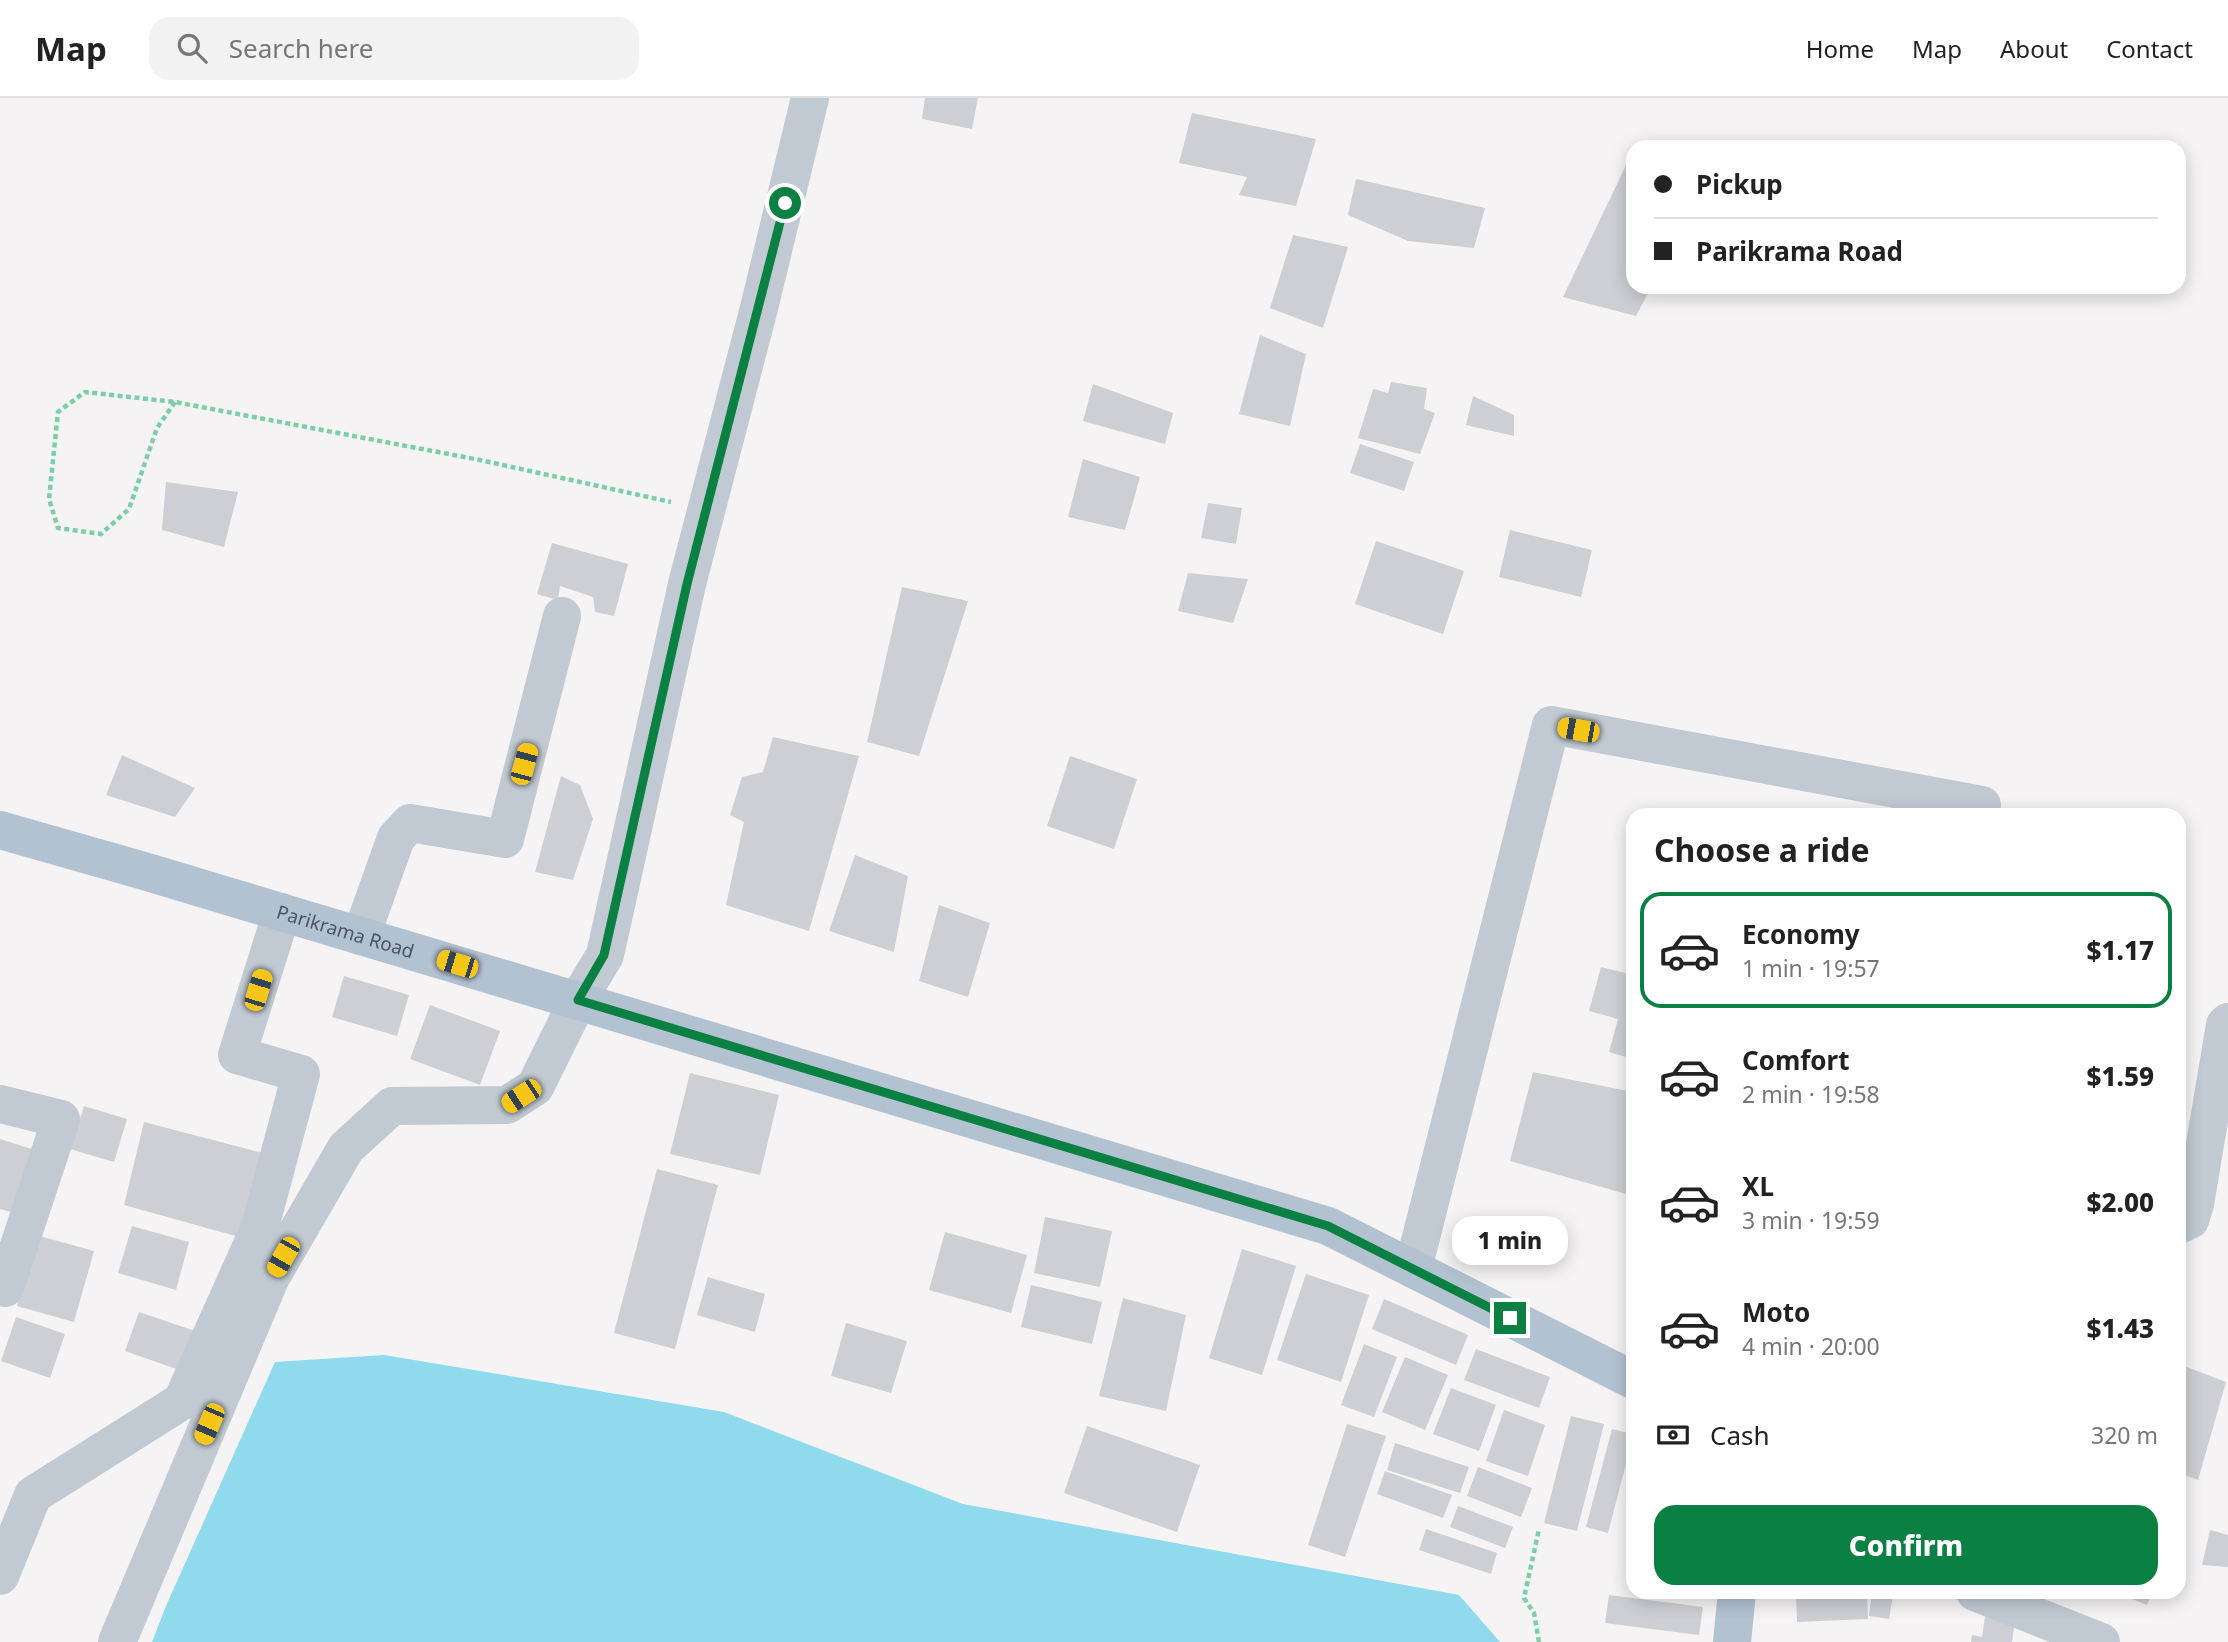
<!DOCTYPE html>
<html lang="en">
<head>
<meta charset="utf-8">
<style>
	:root { --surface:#fff; --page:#f2f2f2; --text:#222; --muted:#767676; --line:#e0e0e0; --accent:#0b8043 }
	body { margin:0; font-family:"Noto Sans",sans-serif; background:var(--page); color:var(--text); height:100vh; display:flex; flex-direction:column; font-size:26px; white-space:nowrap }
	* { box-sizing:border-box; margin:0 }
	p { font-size:23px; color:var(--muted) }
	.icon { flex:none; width:38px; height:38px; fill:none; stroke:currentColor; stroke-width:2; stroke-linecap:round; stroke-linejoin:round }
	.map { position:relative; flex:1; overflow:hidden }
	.details { position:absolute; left:1626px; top:710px; width:560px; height:791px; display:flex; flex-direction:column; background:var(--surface); border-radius:21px; box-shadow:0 4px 18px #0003 }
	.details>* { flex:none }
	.banner { position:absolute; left:1626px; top:42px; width:560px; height:154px; border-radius:21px; box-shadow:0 4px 18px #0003; display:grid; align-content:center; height:154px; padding:0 28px; background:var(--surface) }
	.end { position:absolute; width:32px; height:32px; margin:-16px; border:9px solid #0b8043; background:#fff; box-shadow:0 0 0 4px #fff }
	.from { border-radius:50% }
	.bubble { position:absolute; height:49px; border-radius:21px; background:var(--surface); box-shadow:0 4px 18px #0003; font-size:23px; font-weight:800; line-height:49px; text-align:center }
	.car { position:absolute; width:21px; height:42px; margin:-21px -10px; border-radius:9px; box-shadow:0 0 5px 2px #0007; background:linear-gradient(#f5c518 24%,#345 0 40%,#f5c518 0 76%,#345 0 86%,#f5c518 0) }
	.banner b { display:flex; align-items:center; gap:24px; height:66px; font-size:26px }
	.banner b+b { border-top:2px solid var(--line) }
	.banner i { width:18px; height:18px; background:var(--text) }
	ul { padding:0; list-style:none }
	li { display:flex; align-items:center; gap:21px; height:116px; margin:0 14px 10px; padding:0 14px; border:4px solid transparent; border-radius:21px }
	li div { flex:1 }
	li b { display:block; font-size:26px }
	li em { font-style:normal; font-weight:800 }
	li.current { border-color:var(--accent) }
	li>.icon { width:63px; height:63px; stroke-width:1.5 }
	h2 { padding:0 28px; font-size:32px; line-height:84px }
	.pay { display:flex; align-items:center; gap:18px; height:77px; padding:0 28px; font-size:26px }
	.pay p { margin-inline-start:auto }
	.primary-button { display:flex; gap:14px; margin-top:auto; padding:14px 28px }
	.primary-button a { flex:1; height:80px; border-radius:21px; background:var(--accent); color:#fff; font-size:28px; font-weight:800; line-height:80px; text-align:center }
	header { display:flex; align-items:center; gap:42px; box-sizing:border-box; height:98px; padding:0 35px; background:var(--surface); border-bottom:2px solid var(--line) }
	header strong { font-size:33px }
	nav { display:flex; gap:38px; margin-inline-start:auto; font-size:24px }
	.search { width:490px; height:63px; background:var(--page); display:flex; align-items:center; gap:18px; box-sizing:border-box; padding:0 24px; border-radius:21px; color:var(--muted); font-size:26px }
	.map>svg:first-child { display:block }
</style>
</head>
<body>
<header>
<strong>Map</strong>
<div class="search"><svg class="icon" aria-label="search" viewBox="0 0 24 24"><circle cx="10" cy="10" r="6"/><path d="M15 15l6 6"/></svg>Search here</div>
<nav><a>Home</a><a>Map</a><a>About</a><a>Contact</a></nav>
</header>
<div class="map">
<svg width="2228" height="1544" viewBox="0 0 2228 1544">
	<rect width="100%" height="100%" fill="#f5f3f3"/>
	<!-- water -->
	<path fill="#90daee" d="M 384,1257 L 724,1314 L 963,1406 L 1459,1497 L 1500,1544 L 152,1544 L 166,1508 L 275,1264 Z"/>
	<!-- building -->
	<path fill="#cdcfd5" d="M 925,0 L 978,0 L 972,31 L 922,21 Z
		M 1192,15 L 1316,41 L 1296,108 L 1239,97 L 1247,79 L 1179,65 Z
		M 1628,63 L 1633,64 L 1633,189 L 1651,189 L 1636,218 L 1563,199 Z
		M 1356,81 L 1485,110 L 1474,150 L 1408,143 L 1348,117 Z
		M 1293,137 L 1348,149 L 1323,230 L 1270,210 Z
		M 1260,237 L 1306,256 L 1290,328 L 1239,316 Z
		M 1391,284 L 1427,290 L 1424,311 L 1435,315 L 1420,356 L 1358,340 L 1373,291 L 1388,295 Z
		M 1093,286 L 1173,315 L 1165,346 L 1083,323 Z
		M 1473,298 L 1514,317 L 1514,338 L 1466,327 Z
		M 1360,346 L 1414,364 L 1404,393 L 1350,375 Z
		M 1083,361 L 1140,379 L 1125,432 L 1068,419 Z
		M 166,384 L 238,394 L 224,449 L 162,432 Z
		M 1208,405 L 1242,410 L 1236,446 L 1201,440 Z
		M 1510,432 L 1592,452 L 1581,499 L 1499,479 Z
		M 1376,443 L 1464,473 L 1443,536 L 1355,506 Z
		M 552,445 L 628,466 L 614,518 L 595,514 L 593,499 L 560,488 L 558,502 L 537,496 Z
		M 1188,475 L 1248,481 L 1233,525 L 1178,513 Z
		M 902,489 L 968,503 L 919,658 L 867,644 Z
		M 773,639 L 859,658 L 809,833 L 726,807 L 744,724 L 730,717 L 742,679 L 763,674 Z
		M 122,657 L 195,690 L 175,719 L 106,697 Z
		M 1070,658 L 1137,681 L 1114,751 L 1047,728 Z
		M 561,678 L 580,687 L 593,721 L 573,782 L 535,774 Z
		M 855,757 L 908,778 L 894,854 L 829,833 Z
		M 939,807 L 990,825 L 968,899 L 919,883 Z
		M 1632,867 L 1633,867 L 1633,961 L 1609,954 L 1618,921 L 1589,913 L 1601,869 L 1629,876 Z
		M 344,878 L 409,897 L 397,938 L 332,919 Z
		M 430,907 L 500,933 L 480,987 L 410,961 Z
		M 1533,974 L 1633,994 L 1633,1098 L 1510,1063 Z
		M 690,975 L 779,997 L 760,1077 L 670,1056 Z
		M 84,1008 L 127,1021 L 114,1064 L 70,1051 Z
		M 144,1024 L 270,1057 L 250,1142 L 124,1107 Z
		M 0,1041 L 38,1053 L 18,1116 L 0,1111 Z
		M 657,1071 L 718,1087 L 675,1251 L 614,1235 Z
		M 1045,1119 L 1112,1133 L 1100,1189 L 1034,1175 Z
		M 132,1128 L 189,1144 L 176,1192 L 118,1175 Z
		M 945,1134 L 1027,1157 L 1011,1215 L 929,1192 Z
		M 36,1137 L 94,1153 L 74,1224 L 17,1208 Z
		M 1242,1151 L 1296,1168 L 1262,1277 L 1209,1260 Z
		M 1306,1176 L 1369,1197 L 1341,1284 L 1277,1262 Z
		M 708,1179 L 765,1196 L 755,1234 L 697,1217 Z
		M 1031,1187 L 1102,1204 L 1092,1246 L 1021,1229 Z
		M 1123,1200 L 1186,1217 L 1166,1313 L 1099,1298 Z
		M 1384,1201 L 1468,1237 L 1456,1267 L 1372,1231 Z
		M 139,1214 L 198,1234 L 185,1274 L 125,1253 Z
		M 16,1219 L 65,1236 L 50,1280 L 1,1263 Z
		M 846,1225 L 907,1243 L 891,1295 L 831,1278 Z
		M 1364,1246 L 1397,1259 L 1374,1319 L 1341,1307 Z
		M 1476,1251 L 1550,1279 L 1539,1310 L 1464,1282 Z
		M 1405,1259 L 1448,1277 L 1425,1332 L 1382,1314 Z
		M 2179,1266 L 2226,1284 L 2198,1382 L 2179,1375 Z
		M 1451,1290 L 1496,1307 L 1479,1353 L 1433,1336 Z
		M 1504,1312 L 1545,1327 L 1528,1378 L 1486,1363 Z
		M 1571,1318 L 1604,1326 L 1577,1433 L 1544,1425 Z
		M 1347,1326 L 1386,1338 L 1345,1459 L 1308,1447 Z
		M 1087,1328 L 1200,1367 L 1177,1434 L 1064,1395 Z
		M 1612,1331 L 1633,1336 L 1633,1339 L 1608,1435 L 1586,1429 Z
		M 1395,1345 L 1469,1369 L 1460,1395 L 1387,1372 Z
		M 1478,1369 L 1532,1390 L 1521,1419 L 1467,1398 Z
		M 1385,1373 L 1452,1397 L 1443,1420 L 1377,1396 Z
		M 1458,1408 L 1513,1429 L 1505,1450 L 1450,1429 Z
		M 1426,1431 L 1497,1455 L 1491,1476 L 1419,1452 Z
		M 2210,1432 L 2228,1437 L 2228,1469 L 2202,1467 Z
		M 1796,1494 L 1867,1494 L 1868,1521 L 1797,1524 Z
		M 1872,1494 L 1893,1497 L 1889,1521 L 1869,1518 Z
		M 2115,1494 L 2152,1494 L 2147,1507 Z
		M 1609,1497 L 1703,1509 L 1699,1537 L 1605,1525 Z
		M 1985,1519 L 2015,1524 L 2012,1544 L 1971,1544 L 1972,1537 L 1982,1539 Z"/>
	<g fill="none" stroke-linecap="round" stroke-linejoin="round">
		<!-- path -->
		<path stroke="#7ad0a6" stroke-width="4.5" stroke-dasharray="5 3.5" stroke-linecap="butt" d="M 175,304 L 157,330 L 129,411 L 101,436 L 58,430 L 49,401 L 58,314 L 85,294 L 175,304 L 480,362 L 671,404
			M 1539,1544 L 1534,1515 L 1524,1500 L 1539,1431"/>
		<!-- minor -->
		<path stroke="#c1cad2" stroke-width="38" d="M 361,838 L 396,740 L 410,725 L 505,741 L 562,518
			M 0,1006 L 61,1021 L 5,1190
			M 2179,1127 L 2190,1122 L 2195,1106 L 2225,927 L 2228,924
			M 1413,1171 L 1551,627 L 1982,707
			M 0,1478 L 33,1397 L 182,1303 L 260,1129 L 301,976 L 237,957 L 282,814
			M 1975,1494 L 2101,1544
			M 117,1544 L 270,1181 L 346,1050 L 392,1008 L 507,1007 L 535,989 L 578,902 L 605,857 L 687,486 L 759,210 L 810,0"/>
		<!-- major -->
		<g stroke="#b3c2d1" stroke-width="38">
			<path id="s1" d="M 0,732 L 144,773 L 1328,1128 L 1633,1282"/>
			<path d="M 1732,1544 L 1737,1494"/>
		</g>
	</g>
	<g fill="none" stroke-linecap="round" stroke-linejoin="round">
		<!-- route -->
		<path stroke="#0b8043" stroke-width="9" d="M 785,105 L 687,486 L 604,857 L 578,902 L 1328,1128 L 1510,1220"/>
	</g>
	<g text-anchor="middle" stroke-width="6" stroke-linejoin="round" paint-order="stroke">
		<!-- street labels -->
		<g font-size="19" fill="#4a5661" stroke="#fff">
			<text dy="7" stroke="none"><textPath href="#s1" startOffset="360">Parikrama Road</textPath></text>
		</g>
	</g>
</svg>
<i class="end from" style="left:785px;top:105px"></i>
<i class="end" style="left:1510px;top:1220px"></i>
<div class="bubble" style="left:1452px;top:1118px;width:116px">1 min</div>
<i class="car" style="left:1578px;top:632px;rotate:280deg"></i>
<i class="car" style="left:524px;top:666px;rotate:15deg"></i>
<i class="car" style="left:457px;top:866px;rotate:287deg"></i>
<i class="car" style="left:258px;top:892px;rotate:17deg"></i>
<i class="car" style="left:521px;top:998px;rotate:237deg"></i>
<i class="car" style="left:283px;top:1159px;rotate:210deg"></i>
<i class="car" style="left:209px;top:1326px;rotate:203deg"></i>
<div class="banner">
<b><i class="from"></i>Pickup</b>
<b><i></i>Parikrama Road</b>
</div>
<section class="details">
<h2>Choose a ride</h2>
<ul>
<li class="current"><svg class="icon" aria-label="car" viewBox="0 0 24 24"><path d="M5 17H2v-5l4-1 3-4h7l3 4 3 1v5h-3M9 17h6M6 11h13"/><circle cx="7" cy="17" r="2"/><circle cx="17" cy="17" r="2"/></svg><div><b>Economy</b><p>1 min · 19:57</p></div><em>$1.17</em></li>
<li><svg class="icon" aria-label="car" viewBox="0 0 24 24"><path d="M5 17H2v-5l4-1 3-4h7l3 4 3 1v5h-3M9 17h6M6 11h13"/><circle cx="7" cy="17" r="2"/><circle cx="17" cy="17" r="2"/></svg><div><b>Comfort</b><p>2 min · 19:58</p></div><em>$1.59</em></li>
<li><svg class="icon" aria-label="car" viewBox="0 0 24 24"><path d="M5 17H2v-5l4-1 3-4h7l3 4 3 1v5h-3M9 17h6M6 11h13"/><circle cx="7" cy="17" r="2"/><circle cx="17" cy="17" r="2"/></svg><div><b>XL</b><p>3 min · 19:59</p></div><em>$2.00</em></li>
<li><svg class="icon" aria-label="car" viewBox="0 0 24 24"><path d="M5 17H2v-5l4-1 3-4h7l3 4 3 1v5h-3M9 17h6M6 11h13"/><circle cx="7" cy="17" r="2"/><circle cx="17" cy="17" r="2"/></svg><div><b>Moto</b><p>4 min · 20:00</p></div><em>$1.43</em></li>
</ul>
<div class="pay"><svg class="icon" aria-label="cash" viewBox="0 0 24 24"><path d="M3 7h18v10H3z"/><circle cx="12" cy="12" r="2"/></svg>Cash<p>320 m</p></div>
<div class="primary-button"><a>Confirm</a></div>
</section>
</div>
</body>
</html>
